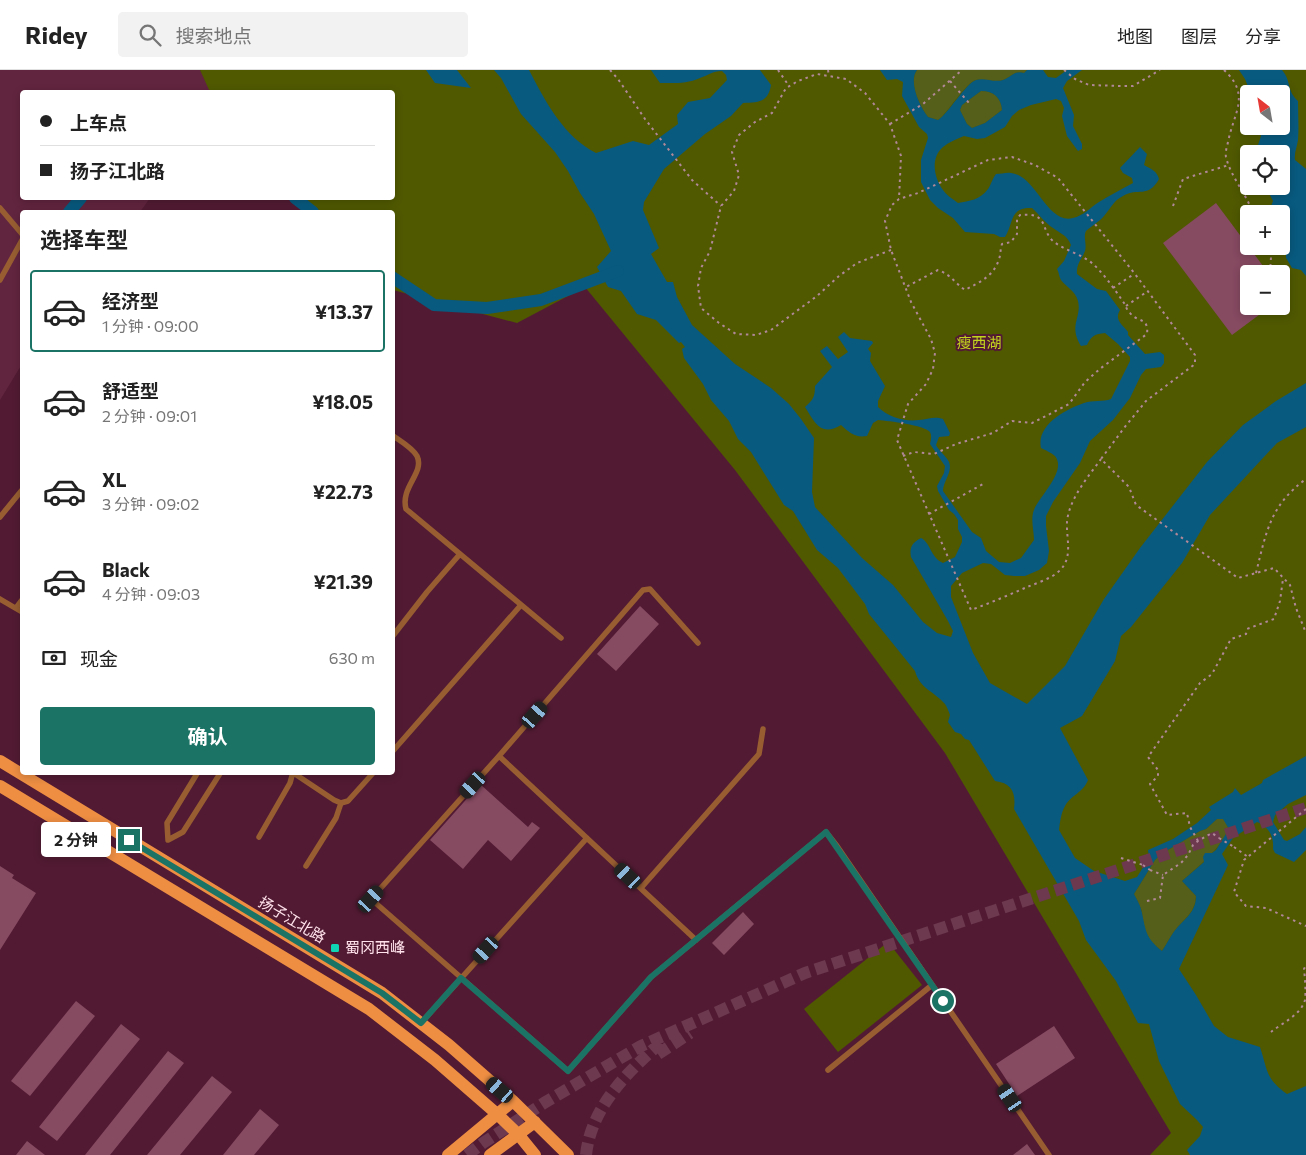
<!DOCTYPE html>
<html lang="zh">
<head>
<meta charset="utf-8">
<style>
	:root { --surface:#fff; --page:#f2f2f2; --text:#222; --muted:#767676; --line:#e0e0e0; --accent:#1a7364 }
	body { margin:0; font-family:Commissioner,"Noto Sans SC",sans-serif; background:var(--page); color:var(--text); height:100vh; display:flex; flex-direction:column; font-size:19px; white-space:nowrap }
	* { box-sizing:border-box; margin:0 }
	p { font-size:16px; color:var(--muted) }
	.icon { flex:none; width:28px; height:28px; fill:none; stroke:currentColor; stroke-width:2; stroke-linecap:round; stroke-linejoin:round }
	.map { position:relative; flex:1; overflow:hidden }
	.side { position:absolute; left:20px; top:140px; width:375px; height:565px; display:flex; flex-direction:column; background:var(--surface); border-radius:5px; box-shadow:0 2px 8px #0003 }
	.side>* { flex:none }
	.top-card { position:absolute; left:20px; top:20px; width:375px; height:110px; border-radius:5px; box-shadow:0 2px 8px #0003; display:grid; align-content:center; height:110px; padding:0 20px; background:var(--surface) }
	.needle { width:32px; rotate:329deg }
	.fabs { position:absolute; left:1240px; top:15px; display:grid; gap:10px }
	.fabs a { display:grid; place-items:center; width:50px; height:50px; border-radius:5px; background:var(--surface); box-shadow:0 2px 8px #0003; font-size:25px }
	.end { position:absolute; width:22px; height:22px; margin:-11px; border:6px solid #1a7364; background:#fff; box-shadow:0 0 0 2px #fff }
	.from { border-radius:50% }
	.bubble { position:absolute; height:35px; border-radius:5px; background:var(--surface); box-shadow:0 2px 8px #0003; font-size:16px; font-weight:700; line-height:35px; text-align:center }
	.car { position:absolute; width:15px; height:30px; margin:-15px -8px; border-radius:6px; box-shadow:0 0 4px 1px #0007; background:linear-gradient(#222 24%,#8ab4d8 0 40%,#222 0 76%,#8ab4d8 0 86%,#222 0) }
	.top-card b { display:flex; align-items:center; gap:18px; height:48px; font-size:19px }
	.top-card b+b { border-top:1px solid var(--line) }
	.top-card i { width:12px; height:12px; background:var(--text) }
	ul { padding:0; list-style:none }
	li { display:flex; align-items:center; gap:15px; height:82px; margin:0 10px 8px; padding:0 10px; border:2px solid transparent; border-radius:5px }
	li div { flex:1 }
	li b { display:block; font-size:19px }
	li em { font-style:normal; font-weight:700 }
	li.current { border-color:var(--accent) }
	li>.icon { width:45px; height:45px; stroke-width:1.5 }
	h2 { padding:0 20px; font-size:22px; line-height:60px }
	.pay { display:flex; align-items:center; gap:12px; height:55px; padding:0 20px; font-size:19px }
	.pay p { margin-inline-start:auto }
	.cta { display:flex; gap:10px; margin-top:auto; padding:10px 20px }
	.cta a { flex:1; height:58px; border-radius:5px; background:var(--accent); color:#fff; font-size:20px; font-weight:700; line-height:58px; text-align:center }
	header { display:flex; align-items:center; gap:30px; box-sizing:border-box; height:70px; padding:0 25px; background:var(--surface); border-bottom:1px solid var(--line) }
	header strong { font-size:24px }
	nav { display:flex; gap:28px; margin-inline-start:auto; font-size:18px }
	.search { width:350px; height:45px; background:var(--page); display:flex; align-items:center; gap:12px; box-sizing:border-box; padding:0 18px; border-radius:5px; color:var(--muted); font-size:19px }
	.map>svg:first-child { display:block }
</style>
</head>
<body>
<header>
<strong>Ridey</strong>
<div class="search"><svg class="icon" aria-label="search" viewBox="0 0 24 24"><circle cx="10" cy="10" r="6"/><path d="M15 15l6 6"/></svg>搜索地点</div>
<nav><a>地图</a><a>图层</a><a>分享</a></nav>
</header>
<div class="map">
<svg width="1306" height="1085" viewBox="0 0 1306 1085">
	<rect width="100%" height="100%" fill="#521b33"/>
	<!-- built -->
	<path fill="#62253f" d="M 0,0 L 200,0 L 212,22 L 22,22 L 22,128 L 150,128 L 140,142 L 22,142 L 22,294 L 0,330 Z"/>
	<!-- green -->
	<path fill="#505900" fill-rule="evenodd" d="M 200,0 L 1306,0 L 1306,1085 L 1150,1085 L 1171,1063 L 945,683 L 735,400 L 585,217 L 517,253 L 393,220 L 392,142 L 316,142 L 301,128 L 392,128 L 392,22 L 210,22 ZM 1249,24 L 1281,24 L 1281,56 L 1249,56 ZM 1249,84 L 1281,84 L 1281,116 L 1249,116 ZM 1249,144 L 1281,144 L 1281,176 L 1249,176 ZM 1249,204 L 1281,204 L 1281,236 L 1249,236 Z
		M 888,872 L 922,915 L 838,982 L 804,939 Z"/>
	<!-- forest -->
	<path fill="#565f19" d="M 917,0 L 1027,0 L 1024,3 C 1014,0 1012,7 1003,10 C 993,13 985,8 976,10 C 965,13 948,43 938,50 L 928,47 C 920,37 908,12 917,0 Z
		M 981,21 C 994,21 1001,28 1002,40 L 985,53 L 972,58 L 967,54 L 960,40 L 962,35 Z
		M 1223,748 L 1229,759 C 1219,780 1199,796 1182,811 L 1196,826 C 1195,844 1182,850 1173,863 C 1169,869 1166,875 1162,881 L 1152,873 L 1143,857 L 1142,841 L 1134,824 L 1155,790 L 1161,784 L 1200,761 L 1206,759 L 1217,749 Z"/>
	<!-- water -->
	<path fill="#085a7f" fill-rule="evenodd" d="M 426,0 L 457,0 L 471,18 L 435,13 Z
		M 494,0 L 529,0 C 545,31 564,67 596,83 L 633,71 L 649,75 L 678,54 L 677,45 L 688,32 L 710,28 L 727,10 L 726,5 L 722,1 C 712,1 709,5 700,8 C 687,14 674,13 660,13 L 651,0 L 760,0 L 771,15 C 768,33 758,32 743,33 L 731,46 L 705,64 L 664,99 L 644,132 L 643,140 L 659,178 L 651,184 L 667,212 L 673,212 L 677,227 L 692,255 L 735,294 L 771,318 L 789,334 L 801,349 L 814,368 L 812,422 L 815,437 L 862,488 L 893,515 L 923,552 L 937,563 L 951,567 L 953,561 L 948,551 L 911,487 C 909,477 913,472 921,468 C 931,473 930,487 943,493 L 955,487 L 962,472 L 962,467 L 958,459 L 958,450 L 954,444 L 949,440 L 938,421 L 937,416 L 944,403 L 945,396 L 930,374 C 931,370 932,366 930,362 C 924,355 889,351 878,350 L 873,353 L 867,366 C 855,368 850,363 841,355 C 821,367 815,353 805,337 C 813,330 815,327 815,316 L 832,297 L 820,281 L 827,276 L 838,289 L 848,282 L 838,267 L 844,262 L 850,268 L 872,271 L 873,273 L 868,279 L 871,283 L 870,291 L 885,316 L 878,331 L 878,337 C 888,347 905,352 919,350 C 928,349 935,346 943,349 L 950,363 L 949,366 L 939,367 L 936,375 C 939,381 946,386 949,392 C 953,402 943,411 943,421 L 972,462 L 981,468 L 986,481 L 999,492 L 1010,493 L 1021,488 L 1034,470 C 1034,462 1031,451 1033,443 C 1036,429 1068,402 1055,386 C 1052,383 1045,380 1041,378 C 1036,355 1066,339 1084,333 C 1093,330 1103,332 1111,329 L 1130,291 L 1130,287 L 1118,274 L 1105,263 C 1095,264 1091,266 1087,275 L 1081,276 C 1068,255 1082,248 1078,231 C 1075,220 1067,218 1061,210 C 1059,207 1059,202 1057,199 L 1064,191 L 1071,175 C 1067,165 1061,164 1053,158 C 1045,153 1039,144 1032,138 C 1009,137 1014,153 1005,167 L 1000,167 L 994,164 L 965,162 L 953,148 L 938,138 L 930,130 L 921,112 L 921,90 L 928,68 L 927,64 L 919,57 L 902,26 L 903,12 L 897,9 L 887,10 L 880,0 L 917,0 C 908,12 920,37 928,47 L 938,50 C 949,43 965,14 976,10 C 985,7 993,13 1003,10 C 1012,7 1014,0 1024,3 L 1027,0 L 1043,0 L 1048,7 L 1056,8 L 1067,0 L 1082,0 L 1067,11 L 1063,18 L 1074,45 L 1073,56 L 1082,74 L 1082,79 L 1078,81 L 1067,66 L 1062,46 L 1064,38 L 1061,31 L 1056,29 L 1031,35 L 1019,40 L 1012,46 L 1005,57 L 985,68 L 977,69 L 964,66 C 957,69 949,72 943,77 C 930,88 934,108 943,120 C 946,125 953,129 958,133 C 969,131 980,130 988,119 C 991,115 992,109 996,104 C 1001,104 1007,102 1011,103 C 1036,105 1047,155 1073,148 C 1083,146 1091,137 1099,132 C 1110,125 1122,119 1133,113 L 1132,108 L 1123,103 L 1120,98 L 1140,77 L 1147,84 L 1144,95 C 1151,99 1157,101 1159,109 C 1148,129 1138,117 1123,126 C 1113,131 1111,138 1104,146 C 1099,152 1091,156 1086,161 C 1083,167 1087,174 1085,181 C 1082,189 1076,194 1077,204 L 1097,219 L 1106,221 L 1120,240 C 1114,250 1122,254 1128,262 L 1128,265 L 1145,284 L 1160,282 L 1164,285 L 1164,293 L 1161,297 L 1146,299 L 1141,305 L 1130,328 L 1113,350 L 1090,371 L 1080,393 L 1053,432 L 1046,446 L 1046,456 L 1049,481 L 1047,493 L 1039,500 L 1025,506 L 1014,506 L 1005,505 L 991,494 L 983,493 L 962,503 L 951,516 L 951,527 L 973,583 L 990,613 L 1027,634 L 1065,596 L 1104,529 L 1140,478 L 1207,392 L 1243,355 L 1276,331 L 1306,313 L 1306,357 L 1277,373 L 1210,445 L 1182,493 L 1131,557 L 1121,566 L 1115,591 L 1082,646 L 1060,658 L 1088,710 C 1083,723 1072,724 1065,736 C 1061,743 1060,752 1059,760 L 1075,788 L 1094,801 L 1125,811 L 1137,807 L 1149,788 L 1148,780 L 1173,769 L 1197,753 L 1211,740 L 1209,737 L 1233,722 L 1235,718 L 1241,725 L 1262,713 L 1263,710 L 1306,686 L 1306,725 L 1288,734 L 1275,745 L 1273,752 L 1284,770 L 1287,771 L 1300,764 L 1306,757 L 1306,780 L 1294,792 L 1275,783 L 1273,779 C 1274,766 1269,757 1257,752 L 1233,768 L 1222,784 L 1228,795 L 1179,899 L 1196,925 L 1214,956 L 1228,967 L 1260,977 C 1268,1001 1265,1008 1287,1024 L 1306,1016 L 1306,1085 L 1190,1085 L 1187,1080 L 1200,1066 L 1203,1057 L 1197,1050 L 1180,1034 L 1159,991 L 1149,954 L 1138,953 L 1116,911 L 1086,870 L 1079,851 L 1014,739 C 1016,723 1012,713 995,711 L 969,670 L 965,669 L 961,664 L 955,662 L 948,652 L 950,645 C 949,642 947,637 945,634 C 934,621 920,619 915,601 L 869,544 L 865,534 L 838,498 L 817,480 L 793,441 L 784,435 L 751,382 L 738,369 L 729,351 L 711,330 L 703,314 L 684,288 L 682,279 L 685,277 L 681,272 L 679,273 L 656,250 L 637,244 L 621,221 L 608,217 L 597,197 L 611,181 L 594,144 L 580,123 L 568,101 L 555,82 L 521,44 L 501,8 ZM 981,21 C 994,21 1001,28 1002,40 L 985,53 L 972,58 L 967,54 L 960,40 L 962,35 ZM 1217,749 L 1223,749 L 1229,759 L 1216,780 L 1212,783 L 1205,783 L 1203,787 L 1204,792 L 1182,811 L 1196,826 C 1196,844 1182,850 1173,863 C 1169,869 1166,875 1162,881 C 1146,868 1146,862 1142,843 C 1141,836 1137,830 1134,824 L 1155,790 L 1161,784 L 1200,761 L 1206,759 Z
		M 1239,0 L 1282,0 C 1292,12 1286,20 1298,31 C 1298,44 1299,57 1298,70 C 1297,77 1294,83 1295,90 L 1306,99 L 1306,206 L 1301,200 L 1292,198 L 1286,188 L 1286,185 L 1280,176 L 1281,176 L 1281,144 L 1268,144 L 1273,131 L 1269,123 L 1258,116 L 1281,116 L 1281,84 L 1255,84 L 1261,66 L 1259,56 L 1281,56 L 1281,24 L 1251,24 L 1245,9 Z"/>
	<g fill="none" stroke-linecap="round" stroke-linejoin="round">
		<!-- canal -->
		<path stroke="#085a7f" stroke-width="12" d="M 295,128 L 313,142
			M 69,142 L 81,128
			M 392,207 L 434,235 L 487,238 L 541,230 L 618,201"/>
	</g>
	<!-- building -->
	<path fill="#864a61" d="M 1216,133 L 1269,204 L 1249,204 L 1249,236 L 1271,236 L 1232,265 L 1163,173 Z
		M 640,536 L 659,554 L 616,601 L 597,584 Z
		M 480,714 L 528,757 L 532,752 L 540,758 L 511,791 L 488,770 L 463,799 L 430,770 Z
		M 0,796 L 14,805 L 12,808 L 36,823 L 0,880 Z
		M 743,842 L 754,854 L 724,885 L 712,873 Z
		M 76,931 L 95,946 L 30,1026 L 11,1011 Z
		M 121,954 L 140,969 L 57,1071 L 39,1057 Z
		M 1054,956 L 1075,988 L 1017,1026 L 996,994 Z
		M 168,981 L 184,993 L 110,1085 L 85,1085 Z
		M 212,1006 L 232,1022 L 180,1085 L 147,1085 Z
		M 260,1039 L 279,1055 L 254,1085 L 223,1085 Z
		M 27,1071 L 45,1085 L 16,1085 Z
		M 1027,1074 L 1035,1085 L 1013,1085 Z"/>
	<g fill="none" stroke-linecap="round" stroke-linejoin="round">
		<!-- primary-tunnel -->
		<path stroke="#6c394f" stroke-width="12" stroke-dasharray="12 6" stroke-linecap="butt" d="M 658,984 L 690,963
			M 467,1085 L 483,1073 L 544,1033 L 641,976 L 805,903 L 1306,738
			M 586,1085 C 591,1037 628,1001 663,971"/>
		<!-- path -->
		<path stroke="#b18898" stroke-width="2" stroke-dasharray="2.5 4" stroke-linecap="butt" d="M 610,0 L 618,9 L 645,49 L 692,110 L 721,136
			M 778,0 L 789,16
			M 828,0 L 829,6
			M 1064,0 L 1075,9 L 1089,15 L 1121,16 L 1133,16 L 1160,0
			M 1224,0 C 1251,25 1234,42 1228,72 C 1227,77 1225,82 1226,87 C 1231,108 1247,124 1253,144
			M 950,11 L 969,33
			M 890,54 L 923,34 L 962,0
			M 1173,136 L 1183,109 L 1229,95
			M 1265,176 L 1271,187 L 1270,202
			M 891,180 L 857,193 L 839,206 L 817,226 L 771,260 L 756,265 L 736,264 L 719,253 L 701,238 L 698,216 L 701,198 L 710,181 L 721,136 L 734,121 L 739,105 L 732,82 L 739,65 L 755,52 L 772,43 L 786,18 L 798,11 L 817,4 L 846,9 L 865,23 L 890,54 L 901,86 L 899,129
			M 1113,218 L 1134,204
			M 1126,236 L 1148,221
			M 903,386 L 914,382 L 934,384 L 956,374 L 993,363 L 1012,351 L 1032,353 L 1046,346 L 1069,334 L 1085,312 L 1101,298 L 1147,264 C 1149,247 1138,253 1130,243 C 1127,241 1126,236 1124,233 C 1115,220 1105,205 1093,194 C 1082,184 1065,181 1053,171 C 1040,159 1049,142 1020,145 L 1017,149 L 1017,164 L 1011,172 L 1002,174 C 1000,179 1001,184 999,189 C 994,206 980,212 965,220 C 955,213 950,204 938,200 L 906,217
			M 1101,389 C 1088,407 1069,429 1067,452 C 1066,469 1074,489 1058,502 C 1050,509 1037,513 1027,517 C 1009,525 990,533 971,540 L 897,370 L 908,334 L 926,314 L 933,299 L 935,283 L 931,269 L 911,232 L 891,180 L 885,151 L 892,135 L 899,129 L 918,123 L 988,90 L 1012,87 L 1035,95 L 1058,108 L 1135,204 L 1195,285 L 1195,294 L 1146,331 L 1124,358 L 1101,389 L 1129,417 L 1136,435 L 1238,508 L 1274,498 L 1290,515 L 1296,538 L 1306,563
			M 929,444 L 983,414
			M 1256,503 C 1266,463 1270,435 1306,409
			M 1306,739 L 1244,790 L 1234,822 L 1246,836 L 1266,838 L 1306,856
			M 1198,771 L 1190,757 L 1187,743 L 1167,745 L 1150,714 L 1158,706 L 1158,700 L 1148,687 L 1200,613 L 1212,604 L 1231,569 L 1246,564 L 1247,559 L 1274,549 L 1280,531 L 1283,509
			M 1234,777 L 1248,787
			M 1121,788 L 1143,795
			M 1150,800 L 1163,805
			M 1147,831 L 1160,828 L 1163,805 L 1181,793 L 1188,785 L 1193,775 L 1198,771 L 1212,763 L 1219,768
			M 1271,962 C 1282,953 1301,945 1305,930 C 1306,922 1305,908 1304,899 L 1306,895"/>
		<!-- lane -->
		<path stroke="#985e32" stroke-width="5.5" d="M 0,138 L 22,164
			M 0,210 L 22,170
			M 392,365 C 400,371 412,377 417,386 C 425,403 400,417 406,439 L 561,568
			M 0,447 L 22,420
			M 0,529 L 22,542
			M 16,538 L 22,530
			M 392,567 L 427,522 L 460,484
			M 698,573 L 650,519 L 643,520 L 499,686 L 371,829 L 568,1001 L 651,907 L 826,762 L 837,776 L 1049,1085
			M 392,682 L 521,535
			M 499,686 L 696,870
			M 198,702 L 167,753 L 168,770 L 183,762 L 221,702
			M 292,702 L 334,730 L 341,733 L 348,731 L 374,702
			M 259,767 L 290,713 L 293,702
			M 306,796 L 336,748 L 341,733
			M 641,818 L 759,684 L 763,659
			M 421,953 L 587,768
			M 828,1000 L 932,915"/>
		<!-- primary -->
		<path stroke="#ed8e43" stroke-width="12" d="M 0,691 L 382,923 L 449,975 L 513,1031 L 568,1085
			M 0,716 L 369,939 L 435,990 L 497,1044 L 518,1064 L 535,1085
			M 448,1085 L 513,1031
			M 490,1085 L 535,1052"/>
		<!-- path-bridge -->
		<path stroke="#b18898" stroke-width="2" stroke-dasharray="2.5 4" stroke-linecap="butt" d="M 1219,768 L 1234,777
			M 1143,795 L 1150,800"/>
	</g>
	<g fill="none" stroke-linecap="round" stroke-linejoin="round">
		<!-- route -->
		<path stroke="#1a7364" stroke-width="6" d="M 129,770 L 382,923 L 421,953 L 461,908 L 568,1001 L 651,907 L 826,762 L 943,931"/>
	</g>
	<!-- markers -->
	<rect fill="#10d5b4" stroke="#521b33" stroke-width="2" x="330" y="873" width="10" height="10" rx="2.5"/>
	<g text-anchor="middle" stroke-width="4" stroke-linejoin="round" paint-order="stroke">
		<!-- park labels -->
		<g font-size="15" fill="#c2d41e" stroke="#521b33">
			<text x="979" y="278">瘦西湖</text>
		</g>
		<!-- street labels -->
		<g font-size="15" fill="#ffe2eb" stroke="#521b33">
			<text transform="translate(292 850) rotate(31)" y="5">扬子江北路</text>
		</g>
		<!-- poi labels -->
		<g font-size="15" fill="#ffe2eb" stroke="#521b33" text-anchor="start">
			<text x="345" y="883">蜀冈西峰</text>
		</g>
	</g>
</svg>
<div class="fabs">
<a><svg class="needle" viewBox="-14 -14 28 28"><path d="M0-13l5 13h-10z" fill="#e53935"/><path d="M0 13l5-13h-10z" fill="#767676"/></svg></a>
<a><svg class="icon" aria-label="locate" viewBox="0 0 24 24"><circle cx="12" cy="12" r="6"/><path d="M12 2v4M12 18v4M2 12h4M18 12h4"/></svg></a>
<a>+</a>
<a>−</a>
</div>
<i class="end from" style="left:943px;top:931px"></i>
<i class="end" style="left:129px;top:770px"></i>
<div class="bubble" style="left:41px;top:752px;width:70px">2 分钟</div>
<i class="car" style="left:535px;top:645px;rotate:41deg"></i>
<i class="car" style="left:473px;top:715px;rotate:222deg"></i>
<i class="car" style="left:628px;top:806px;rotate:313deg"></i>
<i class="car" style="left:371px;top:829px;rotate:42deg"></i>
<i class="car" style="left:486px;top:880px;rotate:222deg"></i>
<i class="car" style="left:500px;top:1020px;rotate:311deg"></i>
<i class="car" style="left:1010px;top:1028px;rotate:326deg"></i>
<div class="top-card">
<b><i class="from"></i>上车点</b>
<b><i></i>扬子江北路</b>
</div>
<section class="side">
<h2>选择车型</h2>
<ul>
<li class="current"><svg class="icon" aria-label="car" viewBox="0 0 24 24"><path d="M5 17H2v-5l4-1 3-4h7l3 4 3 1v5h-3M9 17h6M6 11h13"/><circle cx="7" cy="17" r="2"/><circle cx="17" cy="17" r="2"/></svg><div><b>经济型</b><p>1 分钟 · 09:00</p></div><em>¥13.37</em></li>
<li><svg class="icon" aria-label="car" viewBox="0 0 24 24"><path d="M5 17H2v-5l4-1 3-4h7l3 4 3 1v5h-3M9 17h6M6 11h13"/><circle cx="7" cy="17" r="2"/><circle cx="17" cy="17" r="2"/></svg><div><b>舒适型</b><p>2 分钟 · 09:01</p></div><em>¥18.05</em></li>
<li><svg class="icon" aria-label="car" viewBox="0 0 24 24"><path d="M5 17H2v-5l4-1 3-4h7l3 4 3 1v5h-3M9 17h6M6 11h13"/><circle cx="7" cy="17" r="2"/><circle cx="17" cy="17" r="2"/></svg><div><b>XL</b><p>3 分钟 · 09:02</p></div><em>¥22.73</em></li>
<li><svg class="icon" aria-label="car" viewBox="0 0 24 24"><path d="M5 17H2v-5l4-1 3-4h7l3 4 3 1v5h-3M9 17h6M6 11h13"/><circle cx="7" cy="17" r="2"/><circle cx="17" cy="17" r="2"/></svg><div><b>Black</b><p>4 分钟 · 09:03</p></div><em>¥21.39</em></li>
</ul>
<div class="pay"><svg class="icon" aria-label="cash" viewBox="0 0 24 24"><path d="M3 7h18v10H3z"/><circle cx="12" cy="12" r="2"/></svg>现金<p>630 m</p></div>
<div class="cta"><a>确认</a></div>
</section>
</div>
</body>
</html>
